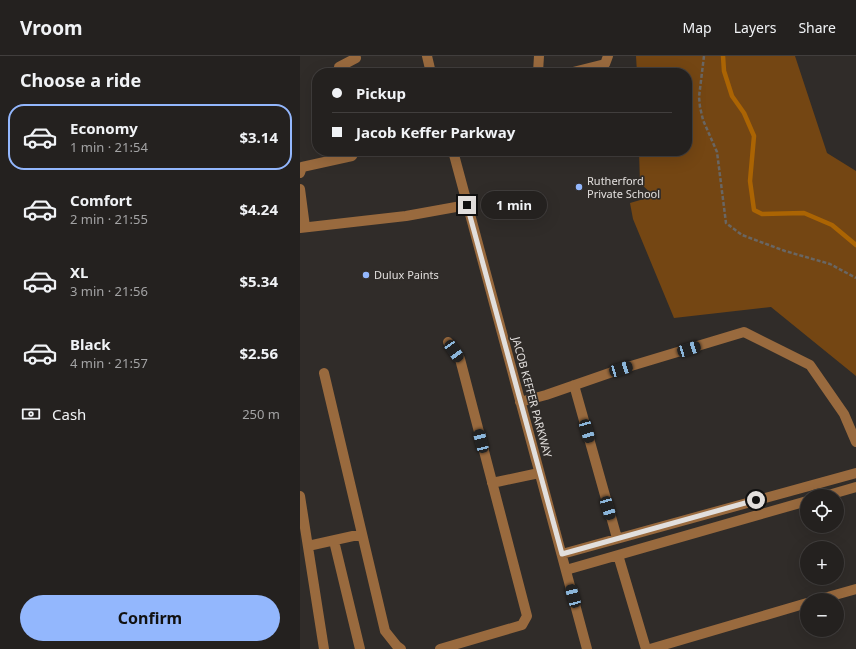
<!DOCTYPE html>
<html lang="en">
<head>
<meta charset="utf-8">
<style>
	:root { --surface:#24211f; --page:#302e2c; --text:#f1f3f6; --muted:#a3a3a4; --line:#413e3d; --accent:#93b7fd }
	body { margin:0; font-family:"Noto Sans",sans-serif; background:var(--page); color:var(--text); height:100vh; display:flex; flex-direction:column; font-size:15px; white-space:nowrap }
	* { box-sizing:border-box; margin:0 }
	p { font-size:13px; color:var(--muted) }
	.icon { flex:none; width:22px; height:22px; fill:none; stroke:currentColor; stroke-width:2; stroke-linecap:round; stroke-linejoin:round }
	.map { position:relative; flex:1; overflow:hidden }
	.drawer { display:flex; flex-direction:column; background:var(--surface); width:300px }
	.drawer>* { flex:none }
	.top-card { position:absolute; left:12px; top:12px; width:380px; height:88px; border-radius:16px; box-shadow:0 4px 16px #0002,0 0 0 1px var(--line); display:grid; align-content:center; height:88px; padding:0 20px; background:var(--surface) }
	.fabs { position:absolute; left:500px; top:433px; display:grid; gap:8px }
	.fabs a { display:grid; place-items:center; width:44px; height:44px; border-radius:50%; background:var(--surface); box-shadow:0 4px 16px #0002,0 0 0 1px var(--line); font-size:20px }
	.end { position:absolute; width:18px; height:18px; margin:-9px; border:5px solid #e2dfdd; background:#111; box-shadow:0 0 0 2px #111 }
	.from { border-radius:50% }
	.bubble { position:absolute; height:28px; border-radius:14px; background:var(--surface); box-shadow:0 4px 16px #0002,0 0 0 1px var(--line); font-size:13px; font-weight:700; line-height:28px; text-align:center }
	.car { position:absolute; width:12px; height:24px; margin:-12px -6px; border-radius:5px; box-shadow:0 0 3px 1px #0007; background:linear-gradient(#222 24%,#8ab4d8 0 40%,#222 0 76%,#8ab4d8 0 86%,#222 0) }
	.top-card b { display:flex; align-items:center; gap:14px; height:38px; font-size:15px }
	.top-card b+b { border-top:1px solid var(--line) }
	.top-card i { width:10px; height:10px; background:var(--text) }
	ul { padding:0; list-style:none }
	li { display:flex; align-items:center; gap:12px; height:66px; margin:0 8px 6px; padding:0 12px; border:2px solid transparent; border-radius:16px }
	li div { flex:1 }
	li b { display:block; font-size:15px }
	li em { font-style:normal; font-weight:700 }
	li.current { border-color:var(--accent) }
	li>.icon { width:36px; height:36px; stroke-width:1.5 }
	h2 { padding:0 20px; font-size:18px; line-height:48px }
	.pay { display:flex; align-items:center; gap:10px; height:44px; padding:0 20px; font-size:15px }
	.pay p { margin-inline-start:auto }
	.primary-button { display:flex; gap:8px; margin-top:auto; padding:8px 20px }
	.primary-button a { flex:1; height:46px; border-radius:24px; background:var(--accent); color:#111; font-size:16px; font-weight:700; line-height:46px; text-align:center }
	header { display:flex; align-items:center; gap:24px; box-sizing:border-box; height:56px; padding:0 20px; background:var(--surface); border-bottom:1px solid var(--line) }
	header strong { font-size:19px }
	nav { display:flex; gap:22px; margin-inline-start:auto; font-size:14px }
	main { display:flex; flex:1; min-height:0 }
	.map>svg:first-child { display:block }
</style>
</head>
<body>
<header>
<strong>Vroom</strong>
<nav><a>Map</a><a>Layers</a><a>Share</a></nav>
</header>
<main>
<section class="drawer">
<h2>Choose a ride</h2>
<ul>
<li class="current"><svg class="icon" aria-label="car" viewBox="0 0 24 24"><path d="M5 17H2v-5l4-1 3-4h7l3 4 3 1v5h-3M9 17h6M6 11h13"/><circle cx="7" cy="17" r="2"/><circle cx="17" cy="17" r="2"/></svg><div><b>Economy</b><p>1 min · 21:54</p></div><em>$3.14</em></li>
<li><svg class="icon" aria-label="car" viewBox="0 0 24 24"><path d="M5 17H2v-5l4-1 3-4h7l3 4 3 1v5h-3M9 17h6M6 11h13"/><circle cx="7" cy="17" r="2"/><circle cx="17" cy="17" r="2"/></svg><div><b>Comfort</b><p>2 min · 21:55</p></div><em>$4.24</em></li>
<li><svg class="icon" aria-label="car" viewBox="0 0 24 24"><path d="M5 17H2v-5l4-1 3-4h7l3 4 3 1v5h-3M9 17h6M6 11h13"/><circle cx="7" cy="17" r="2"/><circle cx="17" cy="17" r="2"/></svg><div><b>XL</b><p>3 min · 21:56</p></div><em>$5.34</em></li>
<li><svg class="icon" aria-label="car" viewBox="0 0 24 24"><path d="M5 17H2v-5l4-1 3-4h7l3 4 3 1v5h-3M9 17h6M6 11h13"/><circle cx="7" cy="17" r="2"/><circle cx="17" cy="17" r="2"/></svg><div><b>Black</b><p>4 min · 21:57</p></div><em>$2.56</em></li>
</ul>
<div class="pay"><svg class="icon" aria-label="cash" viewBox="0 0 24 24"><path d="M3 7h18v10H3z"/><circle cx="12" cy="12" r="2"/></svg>Cash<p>250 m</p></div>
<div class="primary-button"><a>Confirm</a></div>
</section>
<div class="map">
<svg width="556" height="593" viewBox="0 0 556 593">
	<rect width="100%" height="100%" fill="#302c29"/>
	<!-- green -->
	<path fill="#744613" d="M 336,0 L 495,0 L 527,97 L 556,115 L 556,320 L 471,251 L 374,262 L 333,163 L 330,147 L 354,140 L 340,127 L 339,95 L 387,95 L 387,17 L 337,17 Z"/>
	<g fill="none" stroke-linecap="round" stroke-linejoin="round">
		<!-- stream -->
		<path stroke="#ab6403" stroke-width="4.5" d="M 423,0 L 424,15 L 432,40 L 444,57 L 454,80 L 450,125 L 454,154 L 462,158 L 504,157 L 532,169 L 556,189"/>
		<!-- path -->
		<path stroke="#696663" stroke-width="2.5" stroke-dasharray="4 2" stroke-linecap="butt" d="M 404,0 L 399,41 L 400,51 L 403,64 L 417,96 L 426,167 L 442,179 L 485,195 L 530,208 L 556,222"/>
		<!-- minor -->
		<path stroke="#996a3e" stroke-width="10" d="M 127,0 L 131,17
			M 40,17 L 39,11 L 56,2
			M 234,17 L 238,16 L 239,0
			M 269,17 L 305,8 L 308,0
			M 153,95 L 287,593
			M 0,117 L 2,111 L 52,100 L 55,95
			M 0,133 L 5,171
			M 0,172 L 106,160 L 167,149
			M 24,317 L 85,575 L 97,590 L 101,593
			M 274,329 L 317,482
			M 220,346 L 246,339 L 321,313 L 444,276 L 510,309 L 544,358 L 556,386
			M 192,427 L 239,417
			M 0,440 L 24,593
			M 525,440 L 556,431
			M 34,485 L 60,593
			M 8,490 L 62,478
			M 262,498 L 556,417
			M 318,499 L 346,593
			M 266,514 L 507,445
			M 517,544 L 556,533
			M 140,593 L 222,569 L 227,560 L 160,303 L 148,286
			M 350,593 L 507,547"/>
	</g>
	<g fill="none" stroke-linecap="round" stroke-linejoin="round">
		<!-- route -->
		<path stroke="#e2dfdd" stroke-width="5" d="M 167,149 L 262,498 L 456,444"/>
	</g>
	<!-- markers -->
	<g fill="#93b7fd" stroke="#302c29" stroke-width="1.5">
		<circle cx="279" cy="131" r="4"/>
		<circle cx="66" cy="219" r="4"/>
	</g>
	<g text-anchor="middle" stroke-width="3.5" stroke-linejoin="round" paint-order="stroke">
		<!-- poi labels -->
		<g font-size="11" fill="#e2dfdd" stroke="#302c29" text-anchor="start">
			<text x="287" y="129">Rutherford<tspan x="287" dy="13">Private School</tspan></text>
			<text x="74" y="223">Dulux Paints</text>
		</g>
		<!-- street labels -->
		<g font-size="11" fill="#e2dfdd" stroke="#302c29">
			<text transform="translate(232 341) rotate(75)" y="4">JACOB KEFFER PARKWAY</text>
		</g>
	</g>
</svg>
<div class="fabs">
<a><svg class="icon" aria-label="locate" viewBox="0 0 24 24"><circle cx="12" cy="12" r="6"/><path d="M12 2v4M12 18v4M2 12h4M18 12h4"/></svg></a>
<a>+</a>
<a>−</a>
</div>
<i class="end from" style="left:456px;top:444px"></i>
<i class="end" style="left:167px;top:149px"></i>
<div class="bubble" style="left:181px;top:135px;width:66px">1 min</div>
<i class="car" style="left:389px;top:293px;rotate:73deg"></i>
<i class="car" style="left:154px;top:295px;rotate:145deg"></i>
<i class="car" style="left:321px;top:313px;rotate:73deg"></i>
<i class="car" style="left:287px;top:375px;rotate:164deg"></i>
<i class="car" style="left:181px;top:385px;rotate:346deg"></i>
<i class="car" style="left:308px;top:452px;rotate:164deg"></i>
<i class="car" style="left:273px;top:540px;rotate:345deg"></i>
<div class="top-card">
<b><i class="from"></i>Pickup</b>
<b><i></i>Jacob Keffer Parkway</b>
</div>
</div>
</main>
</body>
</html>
